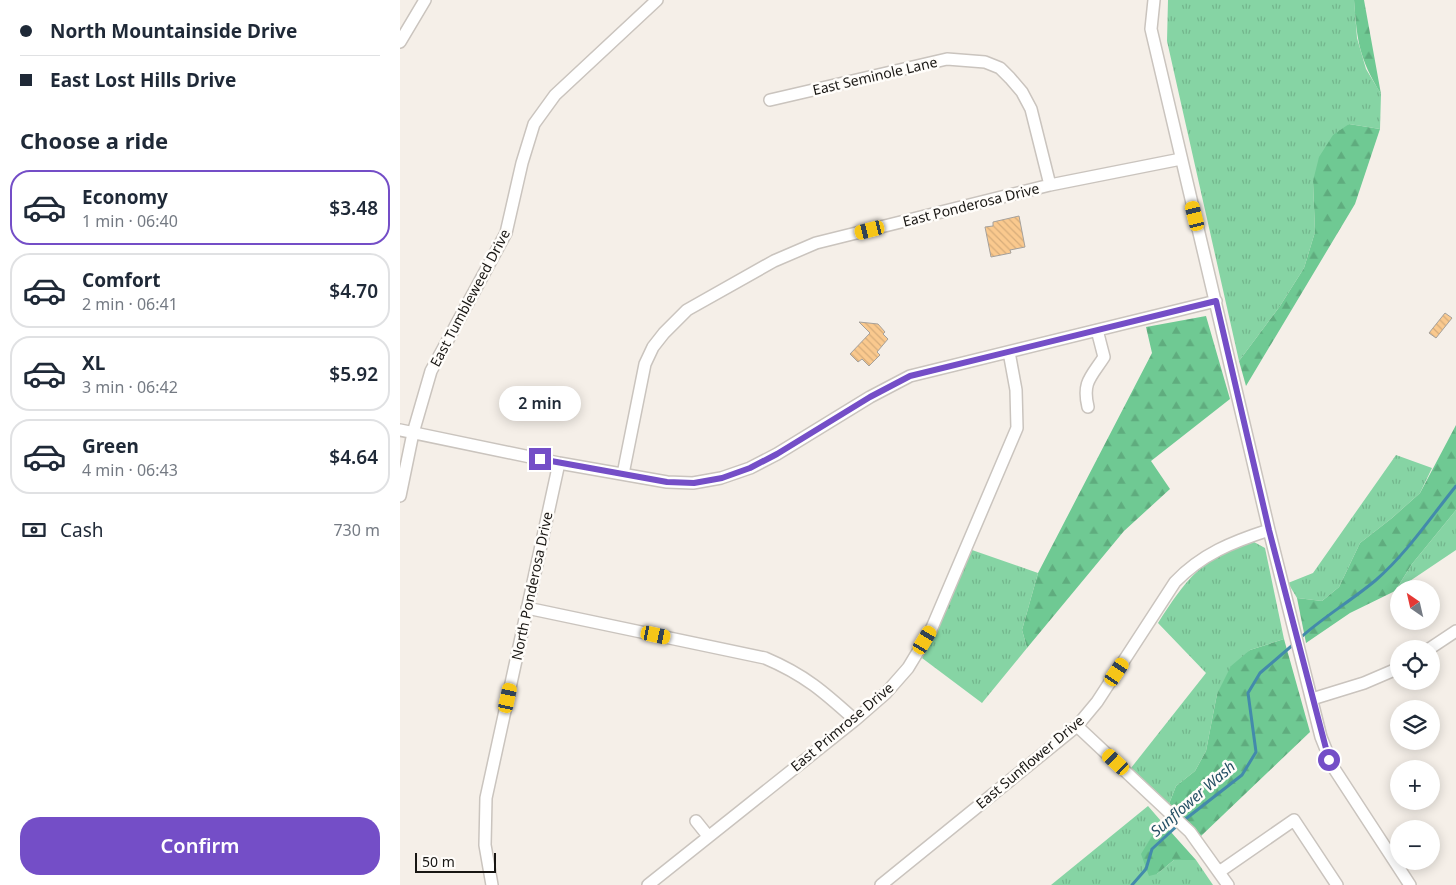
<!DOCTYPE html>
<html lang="en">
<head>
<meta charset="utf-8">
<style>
	:root { --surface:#fff; --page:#f6f6f7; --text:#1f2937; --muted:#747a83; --line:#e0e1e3; --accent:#744ec7 }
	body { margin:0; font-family:"Noto Sans",sans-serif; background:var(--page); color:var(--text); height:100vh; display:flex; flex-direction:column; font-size:19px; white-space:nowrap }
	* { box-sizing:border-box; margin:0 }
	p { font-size:16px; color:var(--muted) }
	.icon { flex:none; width:28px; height:28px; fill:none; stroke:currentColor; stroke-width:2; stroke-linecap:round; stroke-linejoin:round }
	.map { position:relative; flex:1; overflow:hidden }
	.details { display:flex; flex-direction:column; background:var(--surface); width:400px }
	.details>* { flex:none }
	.top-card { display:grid; align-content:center; height:110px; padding:0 20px; background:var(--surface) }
	.needle { width:32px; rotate:326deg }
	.controls { position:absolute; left:990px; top:580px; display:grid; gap:10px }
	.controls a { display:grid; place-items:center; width:50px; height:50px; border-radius:50%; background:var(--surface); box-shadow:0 2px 12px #0003; font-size:25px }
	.scale { position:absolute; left:15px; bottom:12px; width:81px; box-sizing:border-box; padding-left:5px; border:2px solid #181613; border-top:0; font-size:14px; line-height:18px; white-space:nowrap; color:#181613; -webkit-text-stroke:4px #fffdfa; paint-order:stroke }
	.end { position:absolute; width:22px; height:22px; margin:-11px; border:6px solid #744ec7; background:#fff; box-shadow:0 0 0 2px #fff }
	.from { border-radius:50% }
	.bubble { position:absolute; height:35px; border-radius:18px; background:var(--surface); box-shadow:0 2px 12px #0003; font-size:16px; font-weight:600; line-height:35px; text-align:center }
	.car { position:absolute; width:15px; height:30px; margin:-15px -8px; border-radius:6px; box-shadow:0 0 4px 1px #0007; background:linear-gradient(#f5c518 24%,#345 0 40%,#f5c518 0 76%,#345 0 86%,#f5c518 0) }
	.top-card b { display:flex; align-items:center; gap:18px; height:48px; font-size:19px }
	.top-card b+b { border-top:1px solid var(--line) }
	.top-card i { width:12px; height:12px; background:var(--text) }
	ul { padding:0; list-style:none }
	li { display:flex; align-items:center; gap:15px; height:75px; margin:0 10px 8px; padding:0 10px; border:2px solid var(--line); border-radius:20px }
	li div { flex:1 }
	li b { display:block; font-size:19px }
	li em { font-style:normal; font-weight:600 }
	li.current { border-color:var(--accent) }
	li>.icon { width:45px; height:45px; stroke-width:1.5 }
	h2 { padding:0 20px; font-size:22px; line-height:60px }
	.pay { display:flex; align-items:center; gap:12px; height:55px; padding:0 20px; font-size:19px }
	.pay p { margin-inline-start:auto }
	.action { display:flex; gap:10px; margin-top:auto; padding:10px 20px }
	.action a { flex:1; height:58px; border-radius:20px; background:var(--accent); color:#fff; font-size:20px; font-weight:600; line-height:58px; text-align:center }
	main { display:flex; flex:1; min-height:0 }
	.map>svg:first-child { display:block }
</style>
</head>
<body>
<main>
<section class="details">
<div class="top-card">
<b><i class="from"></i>North Mountainside Drive</b>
<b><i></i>East Lost Hills Drive</b>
</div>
<h2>Choose a ride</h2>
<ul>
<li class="current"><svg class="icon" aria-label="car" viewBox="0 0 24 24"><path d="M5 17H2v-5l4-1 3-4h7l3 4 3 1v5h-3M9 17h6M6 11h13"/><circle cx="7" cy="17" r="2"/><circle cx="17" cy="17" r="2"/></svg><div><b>Economy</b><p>1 min · 06:40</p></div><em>$3.48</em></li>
<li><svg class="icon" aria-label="car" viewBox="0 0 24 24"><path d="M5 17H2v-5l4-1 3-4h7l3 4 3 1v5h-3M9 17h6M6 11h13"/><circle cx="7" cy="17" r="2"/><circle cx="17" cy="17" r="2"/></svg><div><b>Comfort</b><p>2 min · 06:41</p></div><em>$4.70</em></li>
<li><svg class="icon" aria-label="car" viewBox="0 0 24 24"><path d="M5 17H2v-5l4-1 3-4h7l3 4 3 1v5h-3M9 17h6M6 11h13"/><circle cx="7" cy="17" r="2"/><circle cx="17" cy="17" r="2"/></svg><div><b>XL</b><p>3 min · 06:42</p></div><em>$5.92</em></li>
<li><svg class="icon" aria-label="car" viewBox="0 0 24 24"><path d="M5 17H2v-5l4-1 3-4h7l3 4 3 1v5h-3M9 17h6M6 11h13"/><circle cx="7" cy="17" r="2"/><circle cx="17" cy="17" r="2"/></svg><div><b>Green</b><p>4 min · 06:43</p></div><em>$4.64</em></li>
</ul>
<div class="pay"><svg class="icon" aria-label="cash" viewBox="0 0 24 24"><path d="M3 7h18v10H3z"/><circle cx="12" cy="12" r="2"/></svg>Cash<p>730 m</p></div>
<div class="action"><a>Confirm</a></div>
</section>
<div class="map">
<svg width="1056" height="885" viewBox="0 0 1056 885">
	<defs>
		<pattern id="grass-tufts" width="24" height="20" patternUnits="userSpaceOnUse" patternTransform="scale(1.25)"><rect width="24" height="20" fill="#86d4a4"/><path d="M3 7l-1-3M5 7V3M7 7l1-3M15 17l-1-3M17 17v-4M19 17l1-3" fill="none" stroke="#73b58c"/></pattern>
		<pattern id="forest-firs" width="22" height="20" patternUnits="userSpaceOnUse" patternTransform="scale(1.25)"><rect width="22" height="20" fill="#6fc993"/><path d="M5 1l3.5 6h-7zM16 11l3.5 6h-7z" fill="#5fac7e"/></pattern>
		<pattern id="building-back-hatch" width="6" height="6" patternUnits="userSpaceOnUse" patternTransform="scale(1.25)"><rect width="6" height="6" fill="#fac98e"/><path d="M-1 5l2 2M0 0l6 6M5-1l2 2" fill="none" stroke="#d6ac7a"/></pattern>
	</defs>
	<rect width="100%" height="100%" fill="#f5efe8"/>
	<!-- grass -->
	<path fill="url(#grass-tufts)" d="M 768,0 L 954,0 L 957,38 L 966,69 L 981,94 L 980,129 L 949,124 L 913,181 L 915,232 L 904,268 L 880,306 L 839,361 L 767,41 Z
		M 996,455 L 1032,468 L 1020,493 L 992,518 L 960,543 L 939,587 L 922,601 L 897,598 L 888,583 L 913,573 Z
		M 1056,510 L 1056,550 L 995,591 L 1012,564 Z
		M 854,542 L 865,548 L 884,639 L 850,650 L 817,694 L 806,751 L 795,771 L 776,786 L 769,804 L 731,768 L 806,673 L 758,623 C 785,581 803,555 854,542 Z
		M 572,550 L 638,573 L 622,630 L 627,648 L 582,703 L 522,658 Z
		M 748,806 L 761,821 L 742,854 L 757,874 L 774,860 L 796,860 L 813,885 L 651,885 Z"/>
	<!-- forest -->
	<path fill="url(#forest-firs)" d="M 954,0 L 964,0 L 981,94 C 959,58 957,41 954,0 Z
		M 949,124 L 980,129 L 955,204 L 846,386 L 839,361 L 880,306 L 904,268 L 915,232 L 913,181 L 919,157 L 933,135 Z
		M 806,316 L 830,399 L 751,461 L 770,489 L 724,531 L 627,648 L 622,630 L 638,573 L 752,353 L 746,327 Z
		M 1056,425 L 1056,510 L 1012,564 L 995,591 L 950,613 L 906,643 L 897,598 L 922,601 L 939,587 L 960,543 L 992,518 L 1020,493 Z
		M 884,639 L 910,732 L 801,836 L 769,804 L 776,786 L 795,771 L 806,751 L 817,694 L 831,666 L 850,650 Z
		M 761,821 L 796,860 L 774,860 L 757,874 L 749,876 L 741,854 Z"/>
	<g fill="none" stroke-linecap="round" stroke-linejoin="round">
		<!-- stream -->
		<path stroke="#438aab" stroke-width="3" d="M 899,639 C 923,617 951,601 976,580 C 1007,553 1030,518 1056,486
			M 783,821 L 842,775 L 856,752 L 848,693 L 860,673 L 895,643
			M 732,885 L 746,869 L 752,849 L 778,825"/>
	</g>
	<!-- building -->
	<path fill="url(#building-back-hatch)" stroke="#a6a19b" d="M 619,216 L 625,247 L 610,250 L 611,253 L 591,257 L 585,227 L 593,226 L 593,222 Z
		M 1045,313 L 1052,318 L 1036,338 L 1029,333 Z
		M 459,322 L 478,324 L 485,332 L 483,334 L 488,339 L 477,352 L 480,355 L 469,366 L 462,359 L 458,362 L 450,354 L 470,333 Z"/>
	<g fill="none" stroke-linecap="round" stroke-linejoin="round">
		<!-- minor casing -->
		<g stroke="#cac4be" stroke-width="14">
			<path id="minor" d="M 754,0 L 751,29 L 869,530 L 921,737 L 933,767 L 1010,885
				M 0,42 L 25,0
				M 370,100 L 547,59 L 585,62 L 600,68 L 610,78 L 622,92 L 631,109 L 650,185
				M 688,407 C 682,382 691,377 704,357 L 697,330
				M 0,430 L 159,463 L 267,482 L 293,483 L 321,478 L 350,468 L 377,454 L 470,397 L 510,376 L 816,301
				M 223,474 L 245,364 L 253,347 L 264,333 L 287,310 L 374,261 L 416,243 L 650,185 L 781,159
				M 0,496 L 13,433 L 31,371 L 106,233 L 122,163 L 134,124 L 155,95 L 257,0
				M 127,608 L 365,658 C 405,675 424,692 455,720
				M 1029,649 L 1056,631
				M 912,699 L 964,683 L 999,668
				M 677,726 L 790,832 L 828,885
				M 296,821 L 308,836
				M 819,872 L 894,820 L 937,885
				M 92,885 L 85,845 L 86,798 L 159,463
				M 248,885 L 455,720 L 486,693 L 508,668 L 531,630 L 617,428 L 616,390 L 609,352
				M 481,885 L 677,726 L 697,702 L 775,582 C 802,554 832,542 869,530"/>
		</g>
		<!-- minor -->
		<use href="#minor" stroke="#fff" stroke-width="11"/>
	</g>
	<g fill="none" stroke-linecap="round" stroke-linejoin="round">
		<!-- route -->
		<path stroke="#744ec7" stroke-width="6" d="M 140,459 L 267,482 L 294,483 L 322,478 L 350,468 L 377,454 L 470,397 L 510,376 L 816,301 L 869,530 L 929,760"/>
	</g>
	<g text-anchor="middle" stroke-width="5" stroke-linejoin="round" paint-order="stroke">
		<!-- street labels -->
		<g font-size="14" fill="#181613" stroke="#fffdfa">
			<text transform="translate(475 76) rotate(-13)" y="5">East Seminole Lane</text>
			<text transform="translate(571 205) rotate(-14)" y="5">East Ponderosa Drive</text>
			<text transform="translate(70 298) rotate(-62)" y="5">East Tumbleweed Drive</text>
			<text transform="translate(132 586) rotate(-78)" y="5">North Ponderosa Drive</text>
			<text transform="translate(442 727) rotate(-40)" y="5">East Primrose Drive</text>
			<text transform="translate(630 762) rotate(-40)" y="5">East Sunflower Drive</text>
		</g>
		<!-- water labels -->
		<g font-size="15" font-style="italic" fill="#244f64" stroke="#fffdfa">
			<text transform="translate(793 799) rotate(-41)" y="5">Sunflower Wash</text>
		</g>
	</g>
</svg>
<div class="controls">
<a><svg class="needle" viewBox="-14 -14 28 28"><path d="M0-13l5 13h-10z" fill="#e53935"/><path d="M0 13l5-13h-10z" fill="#747a83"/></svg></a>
<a><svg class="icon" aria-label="locate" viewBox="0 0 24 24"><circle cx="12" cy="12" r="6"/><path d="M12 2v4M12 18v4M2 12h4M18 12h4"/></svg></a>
<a><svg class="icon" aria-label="layers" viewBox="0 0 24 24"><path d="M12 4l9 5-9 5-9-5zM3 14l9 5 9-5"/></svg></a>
<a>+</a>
<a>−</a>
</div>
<div class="scale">50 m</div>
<i class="end from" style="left:929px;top:760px"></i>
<i class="end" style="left:140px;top:459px"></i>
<div class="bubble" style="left:99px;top:386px;width:82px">2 min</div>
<i class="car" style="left:795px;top:216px;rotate:346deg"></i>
<i class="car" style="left:470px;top:230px;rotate:256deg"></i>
<i class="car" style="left:256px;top:635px;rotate:102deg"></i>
<i class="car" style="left:525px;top:640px;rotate:31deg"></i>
<i class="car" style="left:717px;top:672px;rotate:34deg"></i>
<i class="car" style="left:108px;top:698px;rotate:12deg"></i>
<i class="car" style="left:716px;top:762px;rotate:313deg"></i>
</div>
</main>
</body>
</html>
